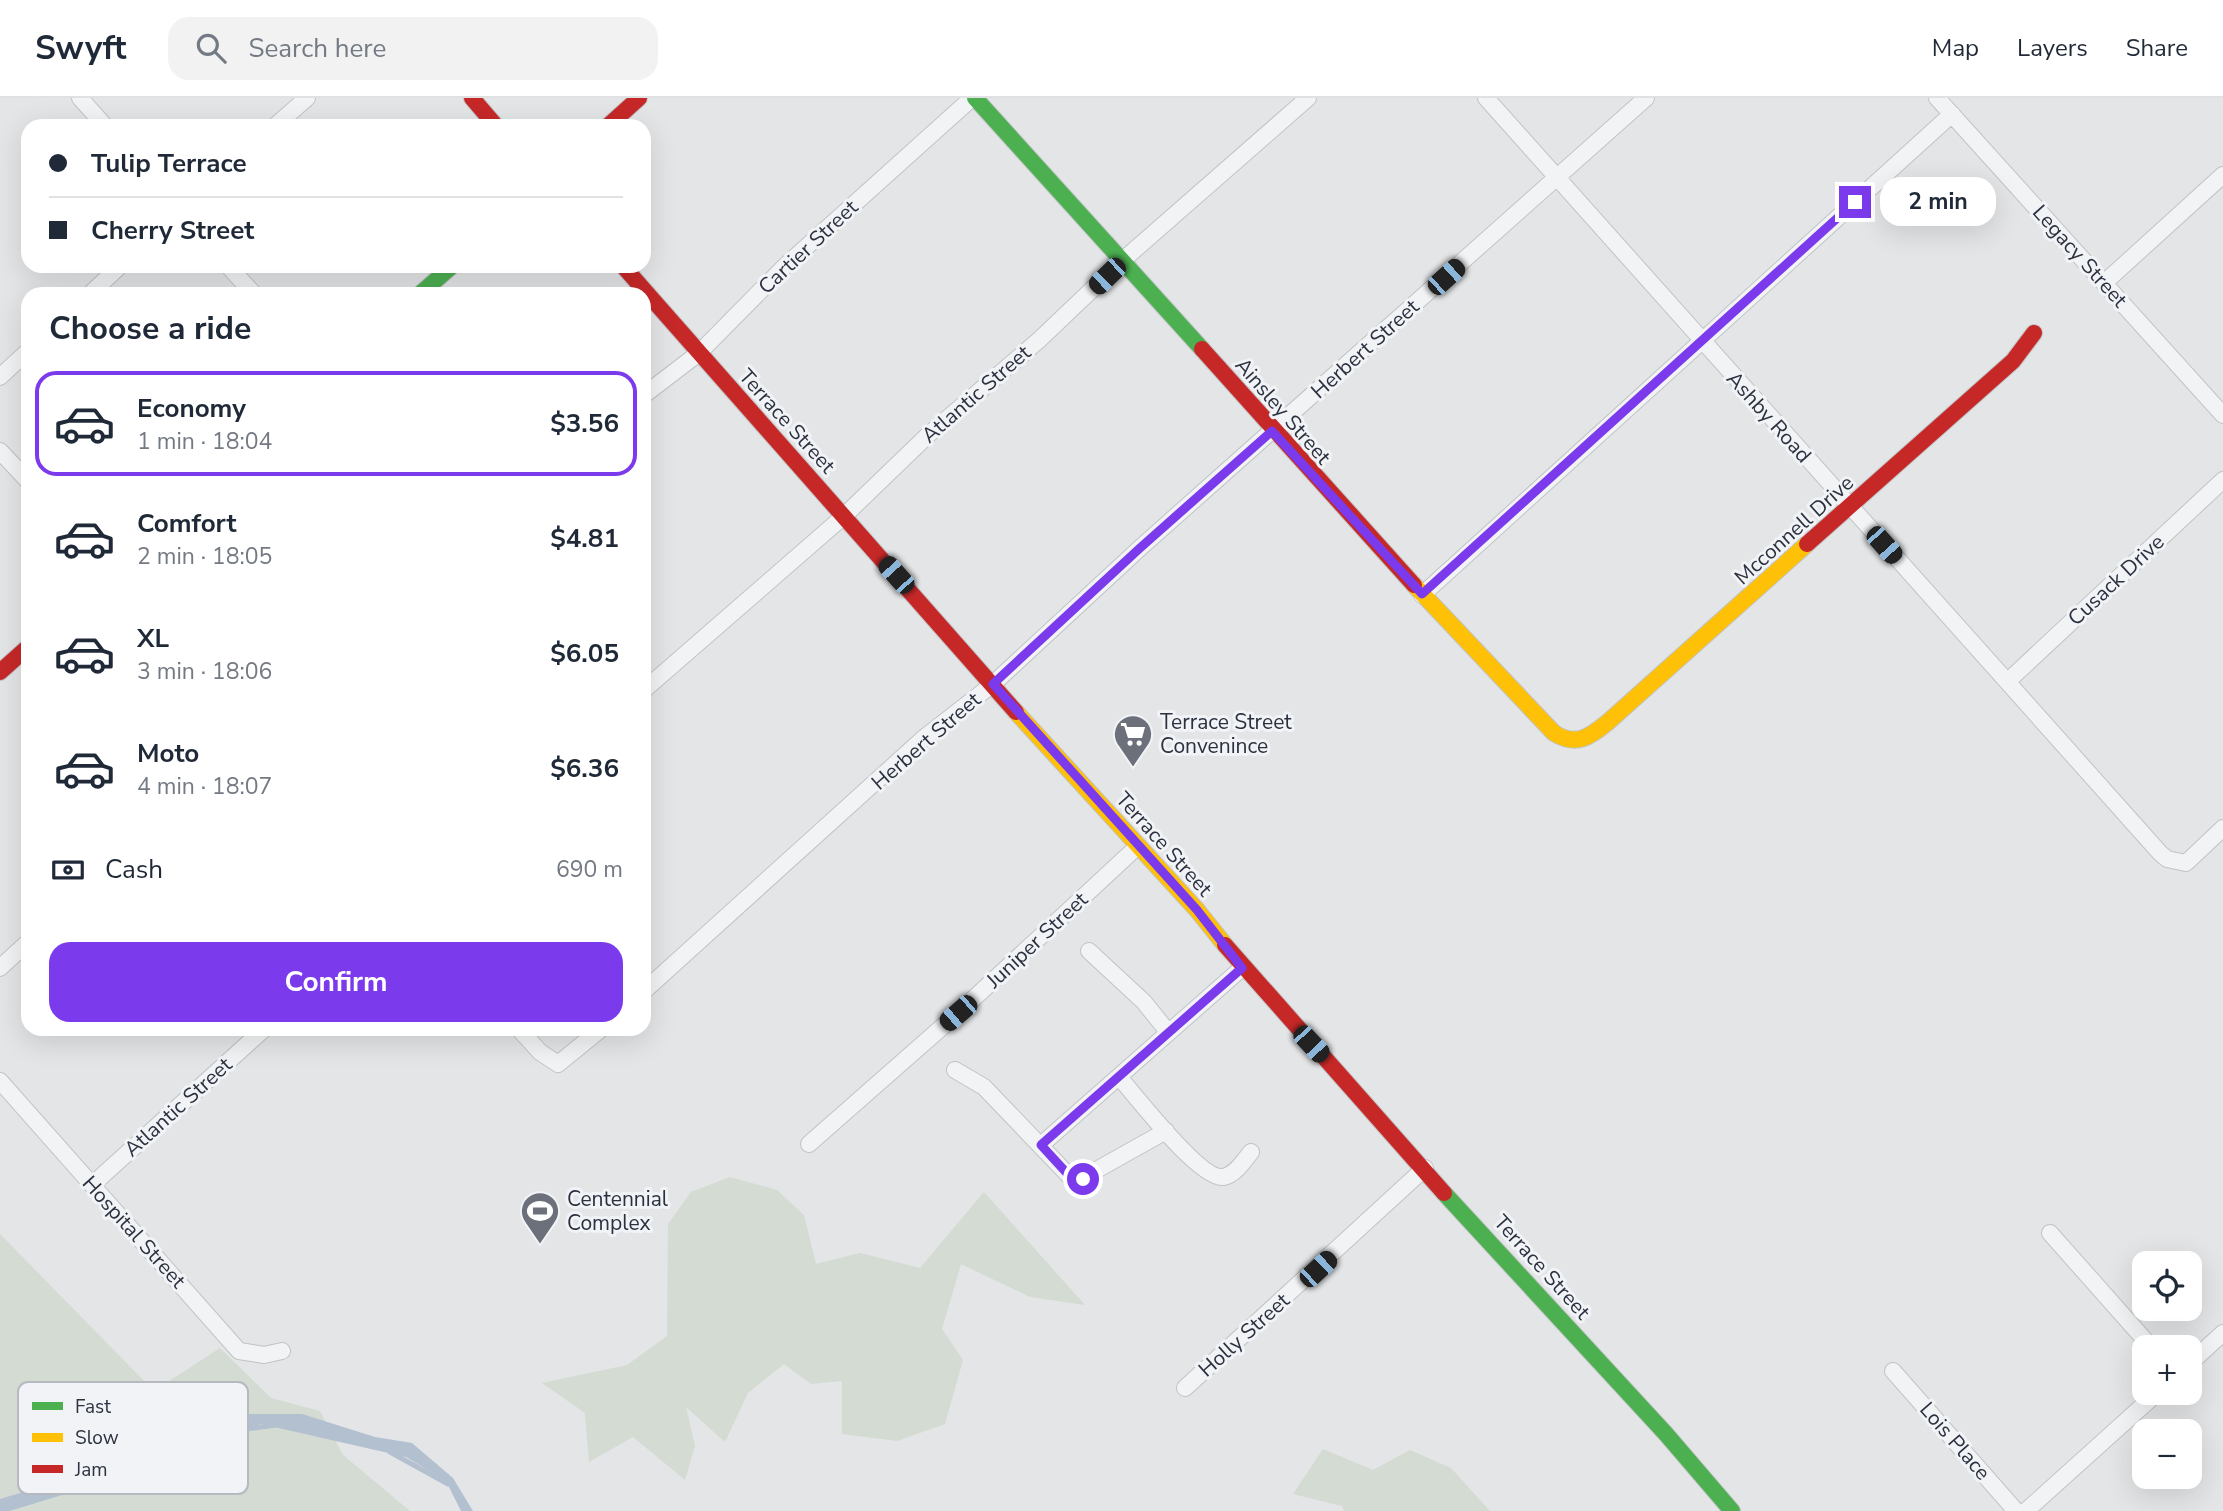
<!DOCTYPE html>
<html lang="en">
<head>
<meta charset="utf-8">
<style>
	:root { --surface:#fff; --page:#f2f2f3; --text:#1f2937; --muted:#747a83; --line:#e0e1e3; --accent:#7c3aed }
	body { margin:0; font-family:"Nunito Sans",sans-serif; background:var(--page); color:var(--text); height:100vh; display:flex; flex-direction:column; font-size:26px; white-space:nowrap }
	* { box-sizing:border-box; margin:0 }
	p { font-size:23px; color:var(--muted) }
	.icon { flex:none; width:38px; height:38px; fill:none; stroke:currentColor; stroke-width:2; stroke-linecap:round; stroke-linejoin:round }
	.map { position:relative; flex:1; overflow:hidden }
	.sheet { position:absolute; left:21px; top:189px; width:630px; height:749px; display:flex; flex-direction:column; background:var(--surface); border-radius:21px; box-shadow:0 7px 28px #0002 }
	.sheet>* { flex:none }
	.hud { position:absolute; left:21px; top:21px; width:630px; height:154px; border-radius:21px; box-shadow:0 7px 28px #0002; display:grid; align-content:center; height:154px; padding:0 28px; background:var(--surface) }
	.controls { position:absolute; left:2132px; top:1153px; display:grid; gap:14px }
	.controls a { display:grid; place-items:center; width:70px; height:70px; border-radius:14px; background:var(--surface); box-shadow:0 7px 28px #0002; font-size:35px }
	.end { position:absolute; width:32px; height:32px; margin:-16px; border:9px solid #7c3aed; background:#fff; box-shadow:0 0 0 4px #fff }
	.from { border-radius:50% }
	.bubble { position:absolute; height:49px; border-radius:21px; background:var(--surface); box-shadow:0 7px 28px #0002; font-size:23px; font-weight:700; line-height:49px; text-align:center }
	.car { position:absolute; width:21px; height:42px; margin:-21px -10px; border-radius:9px; box-shadow:0 0 5px 2px #0007; background:linear-gradient(#222 24%,#8ab4d8 0 40%,#222 0 76%,#8ab4d8 0 86%,#222 0) }
	.hud b { display:flex; align-items:center; gap:24px; height:66px; font-size:26px }
	.hud b+b { border-top:2px solid var(--line) }
	.hud i { width:18px; height:18px; background:var(--text) }
	ul { padding:0; list-style:none }
	li { display:flex; align-items:center; gap:21px; height:105px; margin:0 14px 10px; padding:0 14px; border:4px solid transparent; border-radius:21px }
	li div { flex:1 }
	li b { display:block; font-size:26px }
	li em { font-style:normal; font-weight:700 }
	li.selected { border-color:var(--accent) }
	li>.icon { width:63px; height:63px; stroke-width:1.5 }
	h2 { padding:0 28px; font-size:32px; line-height:84px }
	.pay { display:flex; align-items:center; gap:18px; height:77px; padding:0 28px; font-size:26px }
	.pay p { margin-inline-start:auto }
	.button { display:flex; gap:14px; margin-top:auto; padding:14px 28px }
	.button a { flex:1; height:80px; border-radius:21px; background:var(--accent); color:#fff; font-size:28px; font-weight:700; line-height:80px; text-align:center }
	header { display:flex; align-items:center; gap:42px; box-sizing:border-box; height:98px; padding:0 35px; background:var(--surface); border-bottom:2px solid var(--line) }
	header strong { font-size:33px }
	nav { display:flex; gap:38px; margin-inline-start:auto; font-size:24px }
	.search { width:490px; height:63px; background:var(--page); display:flex; align-items:center; gap:18px; box-sizing:border-box; padding:0 24px; border-radius:21px; color:var(--muted); font-size:26px }
	.map>svg:first-child { display:block }
</style>
</head>
<body>
<header>
<strong>Swyft</strong>
<div class="search"><svg class="icon" aria-label="search" viewBox="0 0 24 24"><circle cx="10" cy="10" r="6"/><path d="M15 15l6 6"/></svg>Search here</div>
<nav><a>Map</a><a>Layers</a><a>Share</a></nav>
</header>
<div class="map">
<svg width="2223" height="1413" viewBox="0 0 2223 1413">
	<rect width="100%" height="100%" fill="#e3e5e7"/>
	<!-- green -->
	<path fill="#d3dbd3" d="M 730,1079 L 777,1092 L 804,1117 L 816,1166 L 860,1155 L 920,1170 L 984,1094 L 1085,1207 L 1030,1199 L 961,1166 L 942,1231 L 963,1262 L 945,1326 L 897,1343 L 842,1336 L 842,1283 L 811,1286 L 784,1266 L 748,1295 L 725,1344 L 686,1309 L 695,1348 L 685,1382 L 633,1339 L 589,1364 L 585,1315 L 542,1285 L 627,1267 L 667,1238 L 668,1126 L 691,1094 Z
		M 0,1136 L 154,1293 L 220,1250 L 271,1300 L 320,1313 L 343,1357 L 410,1413 L 0,1413 Z
		M 1323,1351 L 1373,1372 L 1410,1352 L 1451,1370 L 1490,1413 L 1344,1413 L 1342,1408 L 1293,1396 Z"/>
	<!-- water -->
	<path fill="#b3c0d0" d="M 250,1316 L 302,1316 L 375,1339 L 412,1345 L 453,1380 L 473,1413 L 461,1413 L 446,1383 L 406,1359 L 261,1326 L 112,1380 L 0,1412 L 0,1401 L 120,1365 Z"/>
	<g fill="none" stroke-linecap="round" stroke-linejoin="round">
		<!-- stream -->
		<path stroke="#b3c0d0" stroke-width="5" d="M 390,1354 L 448,1386
			M 132,1373 L 246,1331 L 276,1327
			M 1,1413 L 86,1387"/>
		<!-- street casing -->
		<g stroke="#c1c3c5" stroke-width="18">
			<path id="street" d="M 80,0 L 105,28
				M 1486,0 L 2160,755 L 2167,761 L 2186,765 L 2223,730
				M 1937,0 L 2223,317
				M 275,28 L 307,0
				M 228,168 L 254,196
				M 2104,185 L 2223,77
				M 90,196 L 120,168
				M 0,279 L 28,253
				M 644,297 L 699,255 L 784,169 L 972,0
				M 0,353 L 28,383
				M 1422,497 L 1952,16
				M 2008,583 L 2223,382
				M 644,592 L 844,418 L 928,337 L 1039,242 L 1123,162 L 1308,0
				M 1089,853 L 1144,904 L 1168,934
				M 0,870 L 28,844
				M 644,893 L 925,639 L 993,586 L 1140,450 L 1646,0
				M 519,931 L 540,954 L 558,966 L 601,931
				M 955,972 L 984,989 L 1075,1084 L 1166,1033
				M 1119,979 C 1135,997 1200,1082 1223,1079 C 1235,1077 1244,1063 1251,1054
				M 0,983 L 239,1253 L 264,1257 L 282,1253
				M 809,1046 L 958,915 L 1138,748
				M 1041,1047 L 1242,870
				M 92,1087 L 264,931
				M 2050,1135 L 2152,1250
				M 2189,1266 L 2223,1235
				M 1893,1273 L 2016,1413
				M 1185,1290 L 1425,1070
				M 2026,1413 L 2157,1295"/>
		</g>
		<!-- fast casing -->
		<g stroke="#c1c3c5" stroke-width="18">
			<path id="fast" d="M 975,0 L 1202,251
				M 420,196 L 452,168
				M 1444,1095 L 1666,1336 L 1732,1413"/>
		</g>
		<!-- slow casing -->
		<g stroke="#c1c3c5" stroke-width="18">
			<path id="slow" d="M 1414,487 L 1554,635 C 1576,649 1590,639 1608,624 L 1807,446
				M 1016,614 L 1197,812 L 1225,847"/>
		</g>
		<!-- jam casing -->
		<g stroke="#c1c3c5" stroke-width="18">
			<path id="jam" d="M 472,0 L 496,28
				M 608,28 L 639,0
				M 623,168 L 1016,614
				M 1202,251 L 1414,487
				M 1807,446 L 2013,263 L 2034,235
				M 0,574 L 28,549
				M 1225,847 L 1444,1095"/>
		</g>
		<!-- street -->
		<use href="#street" stroke="#f2f3f4" stroke-width="16"/>
		<!-- fast -->
		<use href="#fast" stroke="#4caf50" stroke-width="16"/>
		<!-- slow -->
		<use href="#slow" stroke="#ffc107" stroke-width="16"/>
		<!-- jam -->
		<use href="#jam" stroke="#c62828" stroke-width="16"/>
	</g>
	<g fill="none" stroke-linecap="round" stroke-linejoin="round">
		<!-- route -->
		<path stroke="#7c3aed" stroke-width="9" d="M 1083,1081 L 1075,1084 L 1041,1047 L 1242,870 L 1197,812 L 993,586 L 1140,450 L 1272,333 L 1422,496 L 1855,104"/>
	</g>
	<!-- icons -->
	<defs>
		<g id="supermarket-pin" transform="scale(2.0125)"><path d="M0 17L-7.5 6A9.5 9.5 0 1 1 7.5 6Z" fill="#6b707a" stroke="#f1f3f6"/><path d="M-6-5.5h2.5l.6 2H6L4.5 2H-2.5L-4.4-4H-6ZM-1.5 3.2a1.3 1.3 0 1 0 .1 0ZM3 3.2a1.3 1.3 0 1 0 .1 0Z" fill="#fff"/></g>
		<g id="stadium-pin" transform="scale(2.0125)"><path d="M0 17L-7.5 6A9.5 9.5 0 1 1 7.5 6Z" fill="#6b707a" stroke="#f1f3f6"/><path d="M0-5a6.5 5 0 1 0 0 10a6.5 5 0 1 0 0-10ZM-3.5-1.8h7v3.6h-7Z" fill="#fff"/></g>
	</defs>
	<g fill-rule="evenodd">
		<use href="#supermarket-pin" x="1133" y="636"/>
		<use href="#stadium-pin" x="540" y="1113"/>
	</g>
	<g text-anchor="middle" stroke-width="6" stroke-linejoin="round" paint-order="stroke">
		<!-- street labels -->
		<g font-size="21" fill="#2b313f" stroke="#f1f3f6">
			<text transform="translate(808 149) rotate(-43)" y="7">Cartier Street</text>
			<text transform="translate(2080 158) rotate(48)" y="7">Legacy Street</text>
			<text transform="translate(1365 251) rotate(-42)" y="7">Herbert Street</text>
			<text transform="translate(976 296) rotate(-41)" y="7">Atlantic Street</text>
			<text transform="translate(1283 313) rotate(49)" y="7">Ainsley Street</text>
			<text transform="translate(1769 319) rotate(48)" y="7">Ashby Road</text>
			<text transform="translate(787 323) rotate(48)" y="7">Terrace Street</text>
			<text transform="translate(1794 432) rotate(-42)" y="7">Mcconnell Drive</text>
			<text transform="translate(2116 482) rotate(-43)" y="7">Cusack Drive</text>
			<text transform="translate(926 643) rotate(-41)" y="7">Herbert Street</text>
			<text transform="translate(1164 746) rotate(48)" y="7">Terrace Street</text>
			<text transform="translate(1037 842) rotate(-43)" y="7">Juniper Street</text>
			<text transform="translate(178 1009) rotate(-42)" y="7">Atlantic Street</text>
			<text transform="translate(134 1134) rotate(48)" y="7">Hospital Street</text>
			<text transform="translate(1542 1169) rotate(48)" y="7">Terrace Street</text>
			<text transform="translate(1244 1237) rotate(-42)" y="7">Holly Street</text>
			<text transform="translate(1955 1343) rotate(49)" y="7">Lois Place</text>
		</g>
		<!-- poi labels -->
		<g font-size="21" fill="#2b313f" stroke="#f1f3f6" text-anchor="start">
			<text x="1160" y="631">Terrace Street<tspan x="1160" dy="24">Convenince</tspan></text>
			<text x="567" y="1108">Centennial<tspan x="567" dy="24">Complex</tspan></text>
		</g>
	</g>
	<!-- legend -->
	<rect x="18" y="1284" width="230" height="112" rx="10" fill="#f1f3f6" stroke="#b6b9bf" stroke-width="2"/>
	<rect x="32" y="1304" width="31" height="8" fill="#4caf50"/>
	<rect x="32" y="1335" width="31" height="9" fill="#ffc107"/>
	<rect x="32" y="1367" width="31" height="8" fill="#c62828"/>
	<g font-size="19" fill="#2b313f">
		<text x="75" y="1315">Fast</text>
		<text x="75" y="1346">Slow</text>
		<text x="75" y="1378">Jam</text>
	</g>
</svg>
<div class="controls">
<a><svg class="icon" aria-label="locate" viewBox="0 0 24 24"><circle cx="12" cy="12" r="6"/><path d="M12 2v4M12 18v4M2 12h4M18 12h4"/></svg></a>
<a>+</a>
<a>−</a>
</div>
<i class="end from" style="left:1083px;top:1081px"></i>
<i class="end" style="left:1855px;top:104px"></i>
<div class="bubble" style="left:1880px;top:79px;width:116px">2 min</div>
<i class="car" style="left:1107px;top:178px;rotate:226deg"></i>
<i class="car" style="left:1446px;top:179px;rotate:48deg"></i>
<i class="car" style="left:1884px;top:447px;rotate:138deg"></i>
<i class="car" style="left:896px;top:477px;rotate:318deg"></i>
<i class="car" style="left:958px;top:915px;rotate:229deg"></i>
<i class="car" style="left:1311px;top:946px;rotate:137deg"></i>
<i class="car" style="left:1318px;top:1171px;rotate:47deg"></i>
<div class="hud">
<b><i class="from"></i>Tulip Terrace</b>
<b><i></i>Cherry Street</b>
</div>
<section class="sheet">
<h2>Choose a ride</h2>
<ul>
<li class="selected"><svg class="icon" aria-label="car" viewBox="0 0 24 24"><path d="M5 17H2v-5l4-1 3-4h7l3 4 3 1v5h-3M9 17h6M6 11h13"/><circle cx="7" cy="17" r="2"/><circle cx="17" cy="17" r="2"/></svg><div><b>Economy</b><p>1 min · 18:04</p></div><em>$3.56</em></li>
<li><svg class="icon" aria-label="car" viewBox="0 0 24 24"><path d="M5 17H2v-5l4-1 3-4h7l3 4 3 1v5h-3M9 17h6M6 11h13"/><circle cx="7" cy="17" r="2"/><circle cx="17" cy="17" r="2"/></svg><div><b>Comfort</b><p>2 min · 18:05</p></div><em>$4.81</em></li>
<li><svg class="icon" aria-label="car" viewBox="0 0 24 24"><path d="M5 17H2v-5l4-1 3-4h7l3 4 3 1v5h-3M9 17h6M6 11h13"/><circle cx="7" cy="17" r="2"/><circle cx="17" cy="17" r="2"/></svg><div><b>XL</b><p>3 min · 18:06</p></div><em>$6.05</em></li>
<li><svg class="icon" aria-label="car" viewBox="0 0 24 24"><path d="M5 17H2v-5l4-1 3-4h7l3 4 3 1v5h-3M9 17h6M6 11h13"/><circle cx="7" cy="17" r="2"/><circle cx="17" cy="17" r="2"/></svg><div><b>Moto</b><p>4 min · 18:07</p></div><em>$6.36</em></li>
</ul>
<div class="pay"><svg class="icon" aria-label="cash" viewBox="0 0 24 24"><path d="M3 7h18v10H3z"/><circle cx="12" cy="12" r="2"/></svg>Cash<p>690 m</p></div>
<div class="button"><a>Confirm</a></div>
</section>
</div>
</body>
</html>
